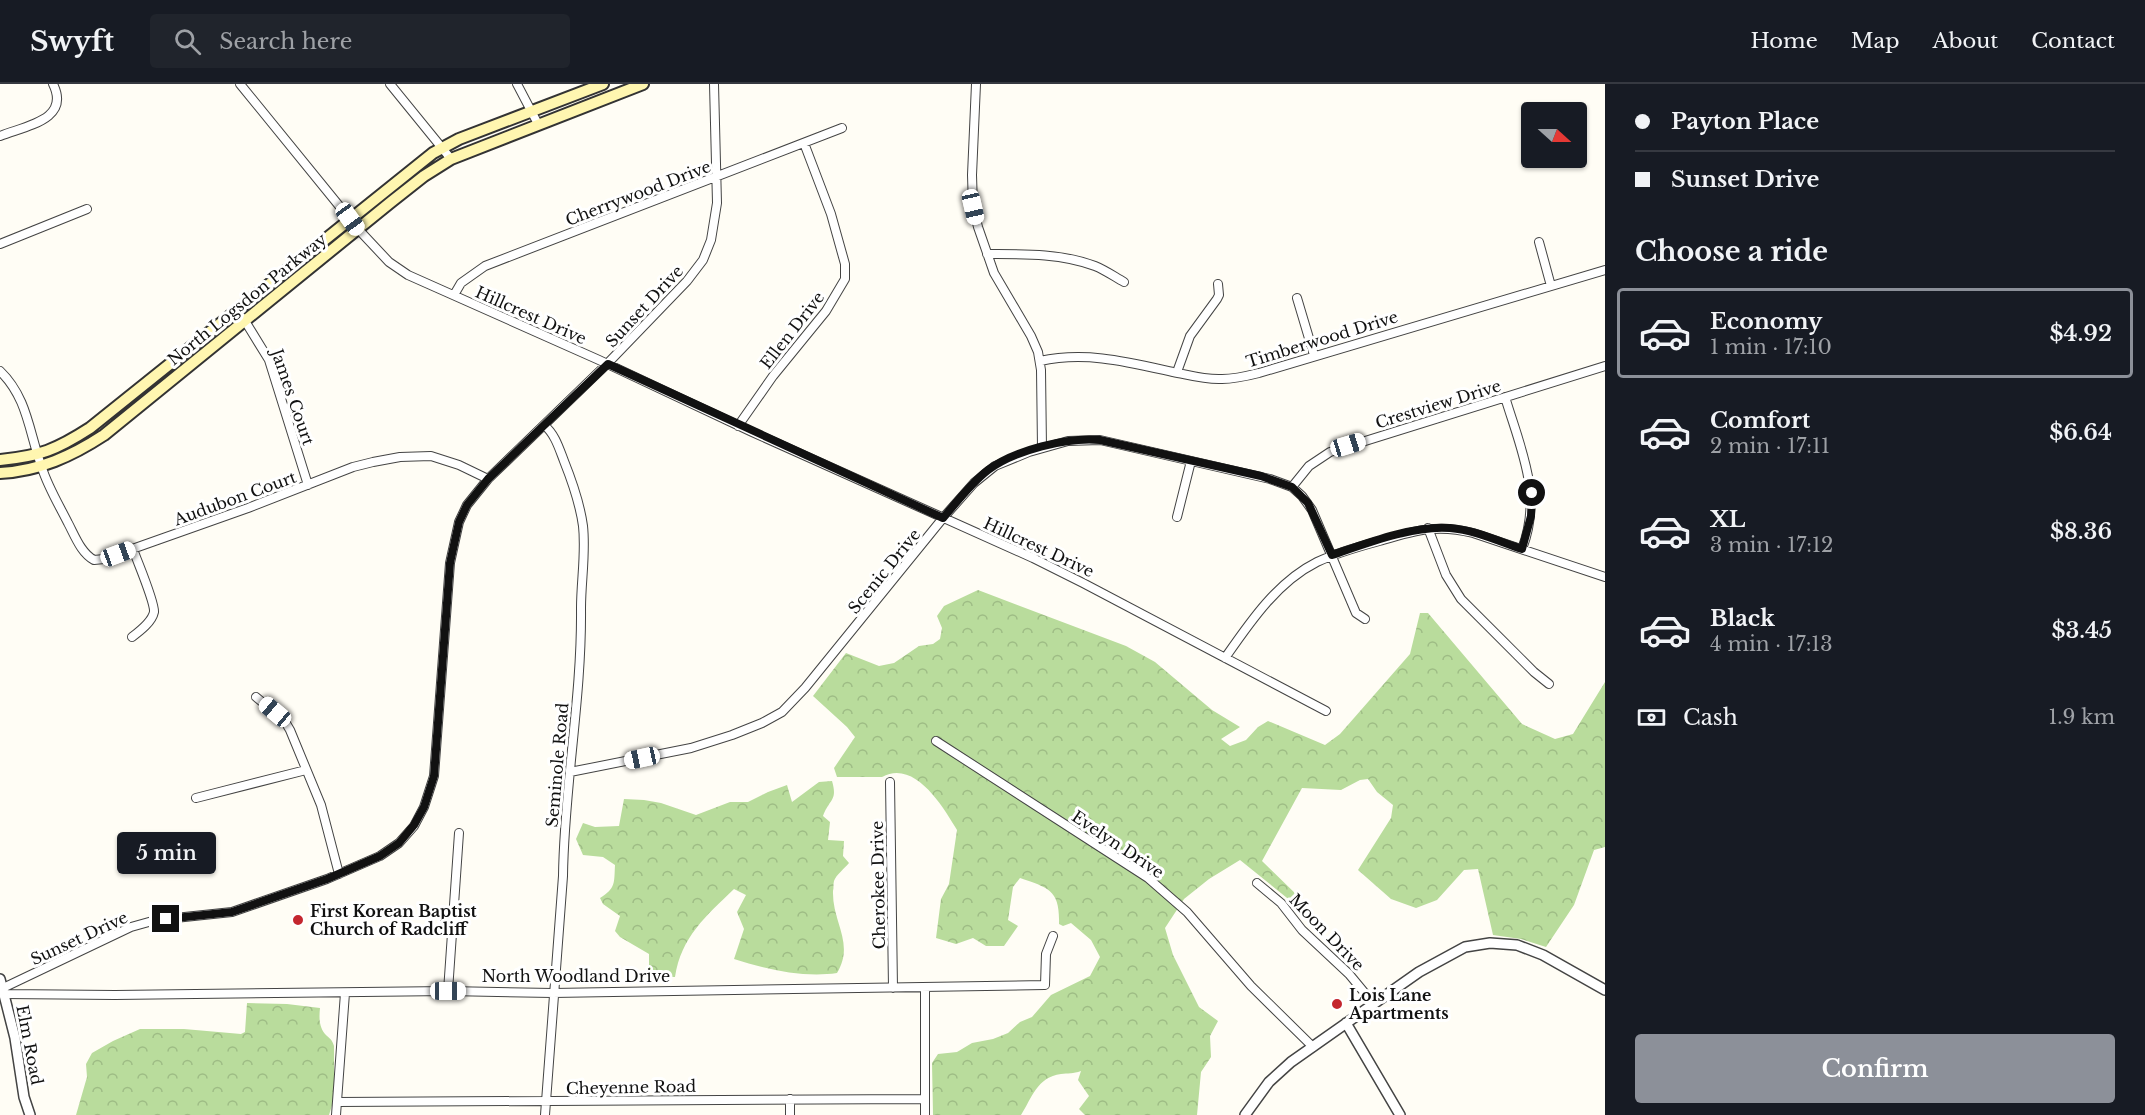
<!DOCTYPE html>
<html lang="en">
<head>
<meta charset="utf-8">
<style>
	:root { --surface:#171b24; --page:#20242c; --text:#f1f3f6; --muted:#9ea1a6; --line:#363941; --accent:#8c9099 }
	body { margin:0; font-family:"Libre Baskerville",serif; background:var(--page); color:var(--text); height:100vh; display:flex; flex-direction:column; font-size:22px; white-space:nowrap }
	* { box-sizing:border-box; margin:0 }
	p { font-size:20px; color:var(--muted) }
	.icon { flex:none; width:33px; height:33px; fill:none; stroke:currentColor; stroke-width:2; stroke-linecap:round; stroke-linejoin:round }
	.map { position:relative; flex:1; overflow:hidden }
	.drawer { display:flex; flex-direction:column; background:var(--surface); width:540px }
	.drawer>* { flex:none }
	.top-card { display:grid; align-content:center; height:132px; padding:0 30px; background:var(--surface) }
	.needle { width:39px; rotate:111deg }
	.fabs { position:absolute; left:1521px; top:18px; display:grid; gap:12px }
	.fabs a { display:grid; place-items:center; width:66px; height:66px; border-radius:6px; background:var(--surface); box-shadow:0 2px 4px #0004; font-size:30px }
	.end { position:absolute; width:27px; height:27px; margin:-14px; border:8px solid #111; background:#fff; box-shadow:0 0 0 3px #fff }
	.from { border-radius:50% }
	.bubble { position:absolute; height:42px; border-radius:6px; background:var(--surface); box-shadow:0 2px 4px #0004; font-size:20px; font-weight:600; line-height:42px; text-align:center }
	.car { position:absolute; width:18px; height:36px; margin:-18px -9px; border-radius:8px; box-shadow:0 0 4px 2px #0007; background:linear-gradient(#fff 24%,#345 0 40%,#fff 0 76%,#345 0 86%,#fff 0) }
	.top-card b { display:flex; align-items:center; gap:21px; height:57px; font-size:22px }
	.top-card b+b { border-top:2px solid var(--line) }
	.top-card i { width:15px; height:15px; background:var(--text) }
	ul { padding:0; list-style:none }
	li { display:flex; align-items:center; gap:18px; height:90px; margin:0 12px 9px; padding:0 18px; border:3px solid transparent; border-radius:6px }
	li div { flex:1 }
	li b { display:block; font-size:22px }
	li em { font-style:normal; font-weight:600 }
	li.selected { border-color:var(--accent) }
	li>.icon { width:54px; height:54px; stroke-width:1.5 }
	h2 { padding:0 30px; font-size:27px; line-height:72px }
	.pay { display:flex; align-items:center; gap:15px; height:66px; padding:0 30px; font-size:22px }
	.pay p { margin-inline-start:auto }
	.button { display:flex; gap:12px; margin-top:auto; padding:12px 30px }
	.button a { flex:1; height:69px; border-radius:6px; background:var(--accent); color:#fff; font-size:24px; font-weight:600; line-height:69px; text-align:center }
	header { display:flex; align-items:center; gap:36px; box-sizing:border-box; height:84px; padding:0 30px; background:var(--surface); border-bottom:2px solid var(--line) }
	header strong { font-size:28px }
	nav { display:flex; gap:33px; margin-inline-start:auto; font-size:21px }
	.search { width:420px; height:54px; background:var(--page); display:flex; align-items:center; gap:15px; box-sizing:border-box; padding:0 21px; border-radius:6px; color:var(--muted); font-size:22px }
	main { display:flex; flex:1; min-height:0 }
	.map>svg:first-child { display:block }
</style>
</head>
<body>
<header>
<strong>Swyft</strong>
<div class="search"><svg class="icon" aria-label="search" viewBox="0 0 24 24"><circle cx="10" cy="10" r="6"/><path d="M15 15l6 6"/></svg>Search here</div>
<nav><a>Home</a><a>Map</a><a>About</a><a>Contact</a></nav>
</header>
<main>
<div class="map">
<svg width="1605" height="1031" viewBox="0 0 1605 1031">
	<defs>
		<pattern id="forest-crowns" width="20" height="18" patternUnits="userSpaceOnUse" patternTransform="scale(1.5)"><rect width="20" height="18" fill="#b9dc9c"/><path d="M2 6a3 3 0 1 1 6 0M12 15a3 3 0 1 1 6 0" fill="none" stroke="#9ebc85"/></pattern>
	</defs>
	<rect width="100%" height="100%" fill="#fffdf5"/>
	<!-- forest -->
	<path fill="url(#forest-crowns)" d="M 978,506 L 1126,562 L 1155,578 L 1212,626 L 1240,643 L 1221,655 L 1230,662 L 1246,656 L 1258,643 L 1268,637 L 1325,661 L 1340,650 L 1410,570 L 1420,529 L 1428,529 L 1522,640 L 1555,655 L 1573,650 L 1605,598 L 1605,763 L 1594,766 L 1574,821 L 1546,863 L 1521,855 L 1493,851 L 1478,785 L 1464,786 L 1437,816 L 1416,824 L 1391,815 L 1358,786 L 1391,734 L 1393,721 L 1377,708 L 1368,695 L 1360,696 L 1341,706 L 1302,704 L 1262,777 L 1301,815 L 1297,822 L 1240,776 L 1209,795 L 1184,815 L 1165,844 L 1173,871 L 1199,923 L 1218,937 L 1210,952 L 1211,973 L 1201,988 L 1197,1031 L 1085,1031 L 1079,1025 L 1089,1012 L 1078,996 L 1081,987 C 1073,990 1068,989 1061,990 C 1037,993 1032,1014 1021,1031 L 933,1031 L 932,979 L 938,970 L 957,968 L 972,959 L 993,955 L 1008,949 L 1020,938 L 1032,933 L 1051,911 L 1090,892 L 1100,873 L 1091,856 L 1071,839 L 1063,842 L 1059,840 C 1060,806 1049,804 1020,794 L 1013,803 L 1008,836 L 1018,842 L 1004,862 L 986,862 L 973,854 L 956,860 L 936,854 L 941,815 L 949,800 L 957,746 C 943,723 915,675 882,693 L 837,693 L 834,684 L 855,653 L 847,643 L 813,612 L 846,569 L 879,582 L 894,579 L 919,562 L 933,560 L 940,555 L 942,544 L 937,532 L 944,522 Z
		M 832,697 C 838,717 829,715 823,732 L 830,738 L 828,756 L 844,757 L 843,772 L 849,779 C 845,784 836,791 834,797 C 833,800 834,804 833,807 C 832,839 855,859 837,889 C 803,894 766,885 734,875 L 744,845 L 737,828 L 746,811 L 734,805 C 706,832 681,853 675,893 L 649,893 L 649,870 L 620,853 L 615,847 L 620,832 L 603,820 L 600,814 C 616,804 614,799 615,781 L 603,773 L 583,771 L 576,755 L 583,739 L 595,743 L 619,742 L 624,715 L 644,716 L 661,719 L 696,731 L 730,718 L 748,718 L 768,708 L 787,701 L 792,718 L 819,698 Z
		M 247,919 L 287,920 L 320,924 C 319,933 319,943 325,950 C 330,955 332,955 334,962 L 334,1015 L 329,1031 L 76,1031 L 87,993 L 86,980 L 92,969 L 113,957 L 140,945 L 184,945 L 241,950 L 245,948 Z"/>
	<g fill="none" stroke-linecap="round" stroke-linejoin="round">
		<!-- minor casing -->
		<g stroke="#444" stroke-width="10">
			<path id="minor" d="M 240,0 L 358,145 L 389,178 L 408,191 L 599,276 L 752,348 L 1033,474 L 1083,499 L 1326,627
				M 390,0 L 451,75
				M 517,0 L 538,40
				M 976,0 L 972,91 L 973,123 L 978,143 L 994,189 L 1031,252 L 1038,268 L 1041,286 L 1042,364
				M 0,52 C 25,42 71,36 53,0
				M 1539,158 L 1551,202
				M 0,160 L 87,125
				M 987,170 C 1022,170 1061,169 1095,182 C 1105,186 1115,193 1124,198
				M 454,211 L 461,199 L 485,182 L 842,44
				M 1297,214 L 1314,271
				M 236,227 L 245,237 L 269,276 L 308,401
				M 1040,277 C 1086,267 1128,278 1173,288 C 1189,291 1205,296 1222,295 C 1235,295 1247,292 1259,289 L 1605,186
				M 0,287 C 28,314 29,349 42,384 C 48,403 59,421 68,439 C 75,452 81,469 94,476 L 104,475 L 248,424 L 353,383 L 373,378 L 400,373 L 431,372 L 459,381 L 488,395
				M 1177,288 L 1190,252 L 1217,215 L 1219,211 L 1218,200
				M 1505,313 C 1521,366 1543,411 1522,465
				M 544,341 C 555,350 559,364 564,377 C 572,397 580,420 583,442 C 586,469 581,497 581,524 C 582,614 564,703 563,792 L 545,1031
				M 738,342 L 773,292 L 826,227 L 845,195 L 845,180 L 831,130 L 804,59
				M 1292,403 L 1309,382 L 1330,368 L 1605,282
				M 1177,433 L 1191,377
				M 1428,444 L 1446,491 L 1461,515 L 1534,588 L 1549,600
				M 132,553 C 140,547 152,538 154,528 C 155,518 137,477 133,465
				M 1225,574 C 1250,538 1277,498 1317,478 C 1338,468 1361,462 1383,456 C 1417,446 1438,440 1473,449 L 1605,493
				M 256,613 L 284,636 L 290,646 L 321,721 L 339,790
				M 936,657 L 1148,794 L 1187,828 L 1251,902 L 1313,963
				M 570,688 L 691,664 L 732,651 L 762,639 L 782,628 L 805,604 L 943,434 L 974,399 L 995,382 L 1029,368 L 1068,357 L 1100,356 L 1270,395 L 1292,403 L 1302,412 L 1312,426 L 1356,529 L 1365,535
				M 890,698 L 893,904
				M 196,714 L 306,686
				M 1257,799 L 1281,819 L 1302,846 L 1349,890 L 1373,919
				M 3,904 L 131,843 L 156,836 L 232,828 L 327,795 L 380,772 L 399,759 L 414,742 L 424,723 L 434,692 L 450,479 L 459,438 L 467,421 L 488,395 L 607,280 L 687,197 L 703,176 L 711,156 L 717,119 L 714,0
				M 925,904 L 925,1031
				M 448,907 L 459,749
				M 4,910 L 115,911 L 448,907 L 553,909 L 1045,901 L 1046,870 L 1053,852
				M 790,1015 L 790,1031
				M 337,1018 L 925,1015
				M 336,1031 L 345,909"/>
		</g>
		<!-- tertiary casing -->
		<g stroke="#444" stroke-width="12">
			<path id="tertiary" d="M 0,895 L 15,954 L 24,1013 L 30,1031
				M 1346,939 L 1400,1031
				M 1245,1031 L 1269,998 L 1291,978 L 1419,888 L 1465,863 L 1490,859 L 1517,861 L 1543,871 L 1605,906"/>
		</g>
		<!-- secondary casing -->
		<g stroke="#333" stroke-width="14">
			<path id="secondary" d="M 0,376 C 40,372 56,366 90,344 L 433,69 L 459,55 L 603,0
				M 0,389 C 39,387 72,372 104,351 L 391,118 L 424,92 L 451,75 L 643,0"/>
		</g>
		<!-- minor -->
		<use href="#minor" stroke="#fff" stroke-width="8"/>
		<!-- tertiary -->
		<use href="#tertiary" stroke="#fff" stroke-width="9"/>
		<!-- secondary -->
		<use href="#secondary" stroke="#fff6b0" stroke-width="10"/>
	</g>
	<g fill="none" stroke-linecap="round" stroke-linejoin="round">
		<!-- route -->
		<path stroke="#111" stroke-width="8" d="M 166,835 L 232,828 L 327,795 L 380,772 L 399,759 L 414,741 L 424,723 L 434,692 L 450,479 L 459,438 L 467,421 L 488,395 L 608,280 L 943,434 C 957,418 971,399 988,386 C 1015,366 1067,353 1100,356 L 1261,392 L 1292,403 L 1308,419 L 1332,471 C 1367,459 1414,441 1450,444 C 1475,446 1498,457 1522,465 L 1531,432 L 1532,409"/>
	</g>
	<!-- markers -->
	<g fill="#c4262e" stroke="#fff" stroke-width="2">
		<circle cx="298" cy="836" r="6"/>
		<circle cx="1337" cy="920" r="6"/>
	</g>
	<g text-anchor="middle" stroke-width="6" stroke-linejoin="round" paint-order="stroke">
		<!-- street labels -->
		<g font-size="16" fill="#111" stroke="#fff">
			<text transform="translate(638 109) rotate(-21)" y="6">Cherrywood Drive</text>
			<text transform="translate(247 215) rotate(-39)" y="6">North Logsdon Parkway</text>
			<text transform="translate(644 222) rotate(-47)" y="6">Sunset Drive</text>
			<text transform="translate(531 231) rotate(24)" y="6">Hillcrest Drive</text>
			<text transform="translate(792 246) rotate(-52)" y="6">Ellen Drive</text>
			<text transform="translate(1322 255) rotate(-17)" y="6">Timberwood Drive</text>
			<text transform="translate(293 313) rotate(71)" y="6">James Court</text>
			<text transform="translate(1438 320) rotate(-17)" y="6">Crestview Drive</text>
			<text transform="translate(235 414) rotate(-20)" y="6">Audubon Court</text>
			<text transform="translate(1039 463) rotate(25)" y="6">Hillcrest Drive</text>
			<text transform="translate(884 487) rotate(-51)" y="6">Scenic Drive</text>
			<text transform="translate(557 681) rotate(-85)" y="6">Seminole Road</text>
			<text transform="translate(1118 760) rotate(34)" y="6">Evelyn Drive</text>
			<text transform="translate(878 801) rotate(-91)" y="6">Cherokee Drive</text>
			<text transform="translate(1327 848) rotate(46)" y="6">Moon Drive</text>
			<text transform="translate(79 854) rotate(-25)" y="6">Sunset Drive</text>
			<text x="576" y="898">North Woodland Drive</text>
			<text transform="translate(30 961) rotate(79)" y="6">Elm Road</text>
			<text transform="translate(631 1003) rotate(-1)" y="6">Cheyenne Road</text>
		</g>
		<!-- poi labels -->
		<g font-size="16" font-weight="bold" fill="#111" stroke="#fff" text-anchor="start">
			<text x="310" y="833">First Korean Baptist<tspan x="310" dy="18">Church of Radcliff</tspan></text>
			<text x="1349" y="917">Lois Lane<tspan x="1349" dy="18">Apartments</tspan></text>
		</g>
	</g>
</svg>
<div class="fabs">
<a><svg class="needle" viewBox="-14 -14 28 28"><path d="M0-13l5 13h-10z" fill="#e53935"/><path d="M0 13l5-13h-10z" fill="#9ea1a6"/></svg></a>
</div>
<i class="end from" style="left:1532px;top:409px"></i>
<i class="end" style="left:166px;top:835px"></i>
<div class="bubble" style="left:117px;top:748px;width:99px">5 min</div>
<i class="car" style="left:973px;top:123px;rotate:167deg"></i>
<i class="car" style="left:350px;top:135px;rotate:144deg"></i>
<i class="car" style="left:1348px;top:361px;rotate:73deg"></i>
<i class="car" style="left:118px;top:470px;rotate:70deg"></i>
<i class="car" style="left:275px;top:628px;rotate:310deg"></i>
<i class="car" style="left:642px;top:674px;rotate:258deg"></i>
<i class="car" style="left:448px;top:907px;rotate:90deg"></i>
</div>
<section class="drawer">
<div class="top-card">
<b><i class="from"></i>Payton Place</b>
<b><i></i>Sunset Drive</b>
</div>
<h2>Choose a ride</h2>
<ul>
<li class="selected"><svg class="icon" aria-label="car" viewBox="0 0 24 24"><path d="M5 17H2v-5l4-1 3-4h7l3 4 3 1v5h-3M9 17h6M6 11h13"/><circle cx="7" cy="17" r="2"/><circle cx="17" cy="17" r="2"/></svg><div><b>Economy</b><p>1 min · 17:10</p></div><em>$4.92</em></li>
<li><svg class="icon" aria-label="car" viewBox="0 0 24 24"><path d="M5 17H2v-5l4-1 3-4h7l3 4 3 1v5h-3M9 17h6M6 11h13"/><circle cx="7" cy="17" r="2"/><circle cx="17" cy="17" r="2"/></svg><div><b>Comfort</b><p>2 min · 17:11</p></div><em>$6.64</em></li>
<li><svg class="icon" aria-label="car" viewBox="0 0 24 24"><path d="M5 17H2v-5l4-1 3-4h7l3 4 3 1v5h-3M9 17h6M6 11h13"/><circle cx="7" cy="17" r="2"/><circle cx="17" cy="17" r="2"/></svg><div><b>XL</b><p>3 min · 17:12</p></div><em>$8.36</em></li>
<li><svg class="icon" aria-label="car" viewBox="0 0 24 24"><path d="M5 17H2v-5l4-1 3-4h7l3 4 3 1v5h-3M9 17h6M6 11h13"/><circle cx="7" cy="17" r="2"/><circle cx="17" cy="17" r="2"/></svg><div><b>Black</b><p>4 min · 17:13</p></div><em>$3.45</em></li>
</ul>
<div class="pay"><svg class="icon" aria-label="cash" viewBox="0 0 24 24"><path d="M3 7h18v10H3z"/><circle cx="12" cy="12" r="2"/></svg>Cash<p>1.9 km</p></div>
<div class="button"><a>Confirm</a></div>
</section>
</main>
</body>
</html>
